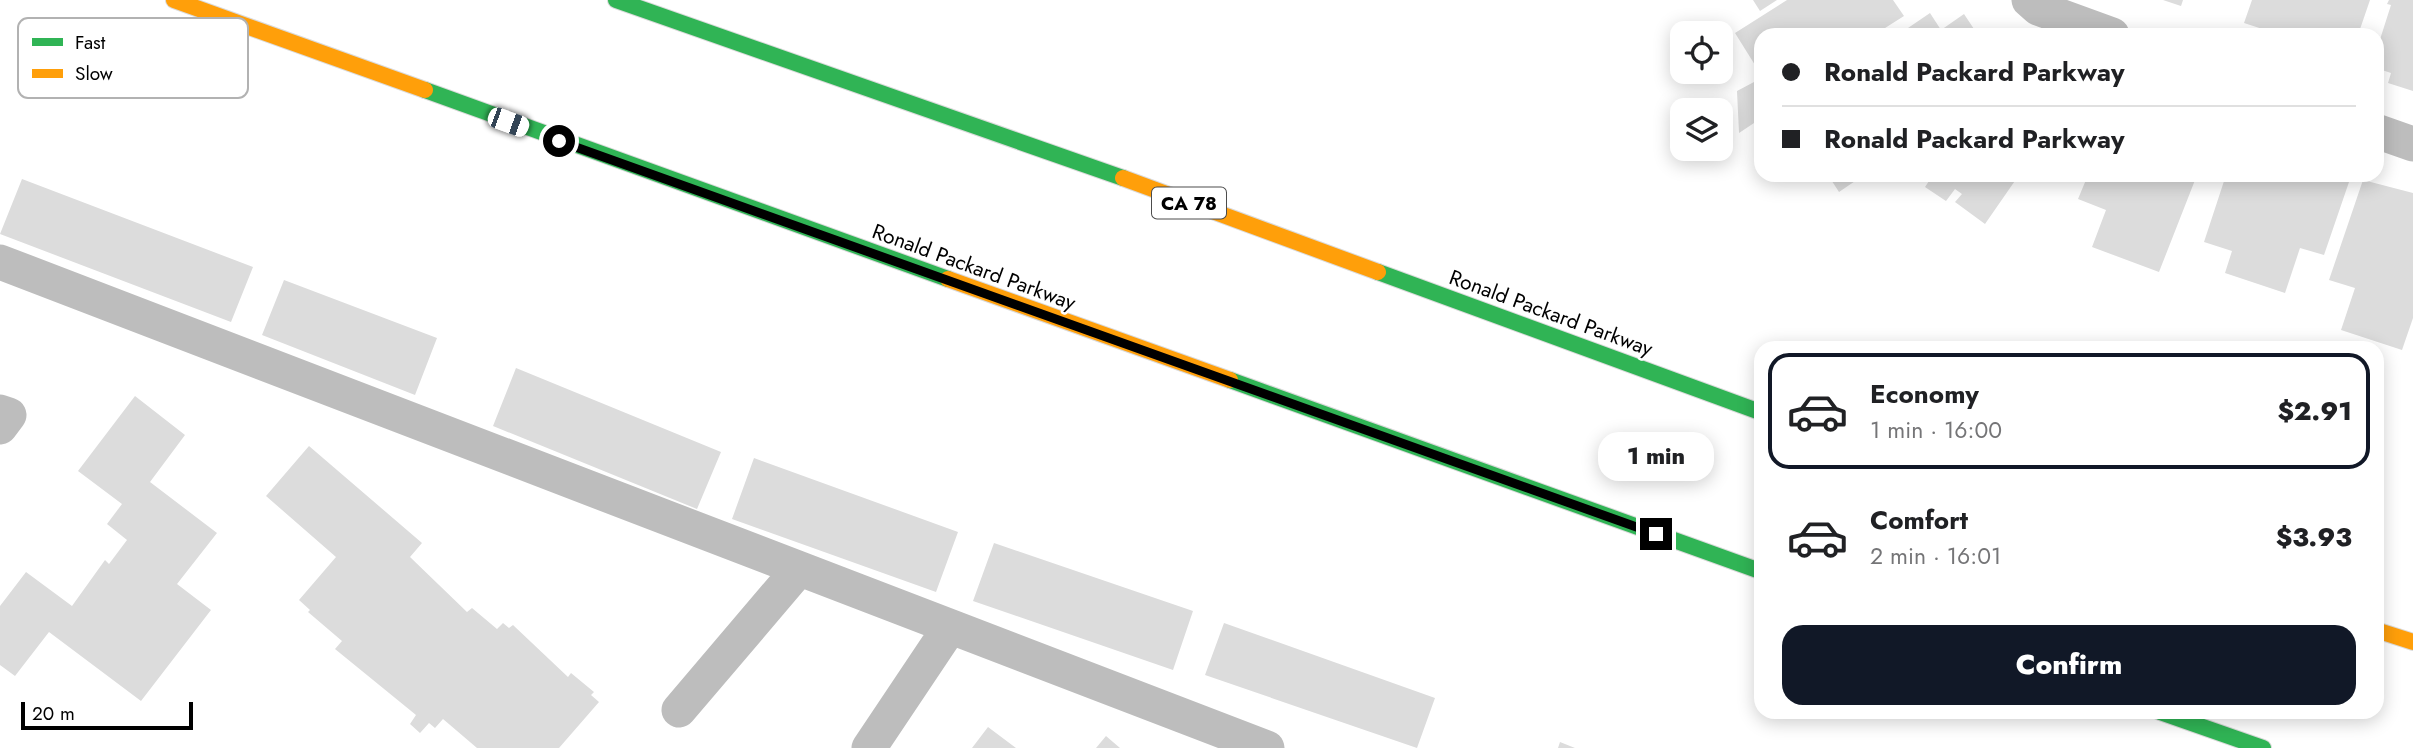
<!DOCTYPE html>
<html lang="en">
<head>
<meta charset="utf-8">
<style>
	:root { --surface:#fff; --page:#f6f6f6; --text:#202124; --muted:#757577; --line:#e0e0e0; --accent:#111827 }
	body { margin:0; font-family:Jost,sans-serif; background:var(--page); color:var(--text); height:100vh; display:flex; flex-direction:column; font-size:26px; white-space:nowrap }
	* { box-sizing:border-box; margin:0 }
	p { font-size:23px; color:var(--muted) }
	.icon { flex:none; width:38px; height:38px; fill:none; stroke:currentColor; stroke-width:2; stroke-linecap:round; stroke-linejoin:round }
	.map { position:relative; flex:1; overflow:hidden }
	.drawer { position:absolute; left:1754px; top:341px; width:630px; height:378px; display:flex; flex-direction:column; background:var(--surface); border-radius:21px; box-shadow:0 4px 18px #0003 }
	.drawer>* { flex:none }
	.guide { position:absolute; left:1754px; top:28px; width:630px; height:154px; border-radius:21px; box-shadow:0 4px 18px #0003; display:grid; align-content:center; height:154px; padding:0 28px; background:var(--surface) }
	.tools { position:absolute; left:1670px; top:21px; display:grid; gap:14px }
	.tools a { display:grid; place-items:center; width:63px; height:63px; border-radius:14px; background:var(--surface); box-shadow:0 4px 18px #0003; font-size:35px }
	.scale { position:absolute; left:21px; bottom:18px; width:172px; box-sizing:border-box; padding-left:7px; border:4px solid #000; border-top:0; font-size:19px; line-height:24px; white-space:nowrap; color:#000; -webkit-text-stroke:5px #fff; paint-order:stroke }
	.end { position:absolute; width:32px; height:32px; margin:-16px; border:9px solid #000; background:#fff; box-shadow:0 0 0 4px #fff }
	.from { border-radius:50% }
	.bubble { position:absolute; height:49px; border-radius:21px; background:var(--surface); box-shadow:0 4px 18px #0003; font-size:23px; font-weight:800; line-height:49px; text-align:center }
	.car { position:absolute; width:21px; height:42px; margin:-21px -10px; border-radius:9px; box-shadow:0 0 5px 2px #0007; background:linear-gradient(#fff 24%,#345 0 40%,#fff 0 76%,#345 0 86%,#fff 0) }
	.guide b { display:flex; align-items:center; gap:24px; height:66px; font-size:26px }
	.guide b+b { border-top:2px solid var(--line) }
	.guide i { width:18px; height:18px; background:var(--text) }
	ul { padding:12px 0 0; list-style:none }
	li { display:flex; align-items:center; gap:21px; height:116px; margin:0 14px 10px; padding:0 14px; border:4px solid transparent; border-radius:21px }
	li div { flex:1 }
	li b { display:block; font-size:26px }
	li em { font-style:normal; font-weight:800 }
	li.active { border-color:var(--accent) }
	li>.icon { width:63px; height:63px; stroke-width:1.5 }
	.cta { display:flex; gap:14px; margin-top:auto; padding:14px 28px }
	.cta a { flex:1; height:80px; border-radius:21px; background:var(--accent); color:#fff; font-size:28px; font-weight:800; line-height:80px; text-align:center }
	.map>svg:first-child { display:block }
</style>
</head>
<body>
<div class="map">
<svg width="2413" height="748" viewBox="0 0 2413 748">
	<rect width="100%" height="100%" fill="#fff"/>
	<!-- building -->
	<path fill="#dcdcdc" d="M 1753,0 L 1777,0 L 1760,11 Z
		M 1787,0 L 1893,0 L 1904,16 L 1874,35 L 1760,35 L 1760,73 L 1735,33 Z
		M 2163,0 L 2183,0 L 2181,6 Z
		M 2252,0 L 2370,0 L 2358,35 L 2281,35 L 2244,23 Z
		M 2389,0 L 2413,0 L 2413,91 L 2388,83 L 2391,73 L 2376,68 L 2376,52 L 2391,5 L 2387,4 Z
		M 1930,13 L 1941,30 L 1964,14 L 1978,35 L 1912,35 L 1908,28 Z
		M 1754,82 L 1760,91 L 1760,119 L 1739,133 L 1737,91 Z
		M 1828,175 L 1864,175 L 1839,192 Z
		M 1933,175 L 2019,175 L 1985,224 L 1955,202 L 1962,194 L 1955,189 L 1946,201 L 1925,187 Z
		M 2088,175 L 2197,175 L 2159,272 L 2092,247 L 2106,210 L 2078,199 Z
		M 2226,175 L 2258,178 L 2259,175 L 2329,175 L 2349,182 L 2324,255 L 2300,248 L 2285,293 L 2225,273 L 2232,251 L 2204,242 Z
		M 22,179 L 253,267 L 231,322 L 0,234 Z
		M 2363,180 L 2413,193 L 2413,318 L 2402,350 L 2341,330 L 2355,288 L 2329,280 Z
		M 284,280 L 437,338 L 415,395 L 262,335 Z
		M 516,368 L 721,452 L 697,509 L 493,426 Z
		M 135,396 L 185,435 L 150,482 L 217,533 L 177,584 L 211,610 L 141,701 L 49,632 L 15,676 L 0,665 L 0,606 L 26,572 L 72,606 L 105,560 L 109,564 L 127,540 L 107,524 L 122,504 L 78,471 Z
		M 309,446 L 422,543 L 410,557 L 467,612 L 472,608 L 497,629 L 503,623 L 509,628 L 513,625 L 568,677 L 571,673 L 594,692 L 591,695 L 599,702 L 559,748 L 477,748 L 443,719 L 435,728 L 429,723 L 420,733 L 410,724 L 416,715 L 335,649 L 342,641 L 308,612 L 310,610 L 299,600 L 336,557 L 266,496 Z
		M 754,458 L 958,532 L 936,592 L 732,519 Z
		M 994,543 L 1193,611 L 1173,670 L 973,601 Z
		M 1224,623 L 1435,698 L 1417,748 L 1205,675 Z
		M 988,727 L 1016,748 L 972,748 Z
		M 1106,736 L 1120,748 L 1096,748 Z
		M 1560,742 L 1575,748 L 1558,748 Z"/>
	<g fill="none" stroke-linecap="round" stroke-linejoin="round">
		<!-- fast casing -->
		<g stroke="#dbdbdb" stroke-width="18">
			<path id="fast" d="M 616,0 L 1123,178
				M 425,90 L 948,279
				M 1378,272 L 1760,412
				M 1230,380 L 1760,571
				M 2160,712 L 2263,748"/>
		</g>
		<!-- slow casing -->
		<g stroke="#dbdbdb" stroke-width="18">
			<path id="slow" d="M 174,0 L 425,90
				M 1123,178 L 1378,272
				M 948,279 L 1230,380
				M 2376,630 L 2413,642"/>
		</g>
		<!-- lane -->
		<path stroke="#bdbdbd" stroke-width="35" d="M 2029,0 L 2038,8 L 2112,35
			M 2376,131 L 2413,144
			M 0,262 L 1267,748
			M 0,412 L 9,415 L 0,427
			M 679,710 L 799,569
			M 869,748 L 950,627"/>
		<!-- fast -->
		<use href="#fast" stroke="#30b455" stroke-width="16"/>
		<!-- slow -->
		<use href="#slow" stroke="#ff9f0a" stroke-width="16"/>
	</g>
	<g fill="none" stroke-linecap="round" stroke-linejoin="round">
		<!-- route -->
		<path stroke="#000" stroke-width="9" d="M 559,141 L 1656,534"/>
	</g>
	<g text-anchor="middle" stroke-width="5" stroke-linejoin="round" paint-order="stroke">
		<!-- shield labels -->
		<rect fill="#fff" stroke="#4c4c4c" stroke-width="2" x="1152" y="187.5" width="74" height="31" rx="5"/>
		<g font-size="19" font-weight="bold" fill="#000">
			<text x="1189" y="210">CA 78</text>
		</g>
		<!-- street labels -->
		<g font-size="21" fill="#000" stroke="#fff">
			<text transform="translate(974 267) rotate(20)" y="7">Ronald Packard Parkway</text>
			<text transform="translate(1551 313) rotate(20)" y="7">Ronald Packard Parkway</text>
		</g>
	</g>
	<!-- legend -->
	<rect x="18" y="18" width="230" height="80" rx="10" fill="#fff" stroke="#b2b2b2" stroke-width="2"/>
	<rect x="32" y="38" width="31" height="8" fill="#30b455"/>
	<rect x="32" y="69" width="31" height="9" fill="#ff9f0a"/>
	<g font-size="19" fill="#000">
		<text x="75" y="49">Fast</text>
		<text x="75" y="80">Slow</text>
	</g>
</svg>
<div class="tools">
<a><svg class="icon" aria-label="locate" viewBox="0 0 24 24"><circle cx="12" cy="12" r="6"/><path d="M12 2v4M12 18v4M2 12h4M18 12h4"/></svg></a>
<a><svg class="icon" aria-label="layers" viewBox="0 0 24 24"><path d="M12 4l9 5-9 5-9-5zM3 14l9 5 9-5"/></svg></a>
</div>
<div class="scale">20 m</div>
<i class="end from" style="left:559px;top:141px"></i>
<i class="end" style="left:1656px;top:534px"></i>
<div class="bubble" style="left:1598px;top:432px;width:116px">1 min</div>
<i class="car" style="left:508px;top:122px;rotate:110deg"></i>
<div class="guide">
<b><i class="from"></i>Ronald Packard Parkway</b>
<b><i></i>Ronald Packard Parkway</b>
</div>
<section class="drawer">
<ul>
<li class="active"><svg class="icon" aria-label="car" viewBox="0 0 24 24"><path d="M5 17H2v-5l4-1 3-4h7l3 4 3 1v5h-3M9 17h6M6 11h13"/><circle cx="7" cy="17" r="2"/><circle cx="17" cy="17" r="2"/></svg><div><b>Economy</b><p>1 min · 16:00</p></div><em>$2.91</em></li>
<li><svg class="icon" aria-label="car" viewBox="0 0 24 24"><path d="M5 17H2v-5l4-1 3-4h7l3 4 3 1v5h-3M9 17h6M6 11h13"/><circle cx="7" cy="17" r="2"/><circle cx="17" cy="17" r="2"/></svg><div><b>Comfort</b><p>2 min · 16:01</p></div><em>$3.93</em></li>
</ul>
<div class="cta"><a>Confirm</a></div>
</section>
</div>
</body>
</html>
